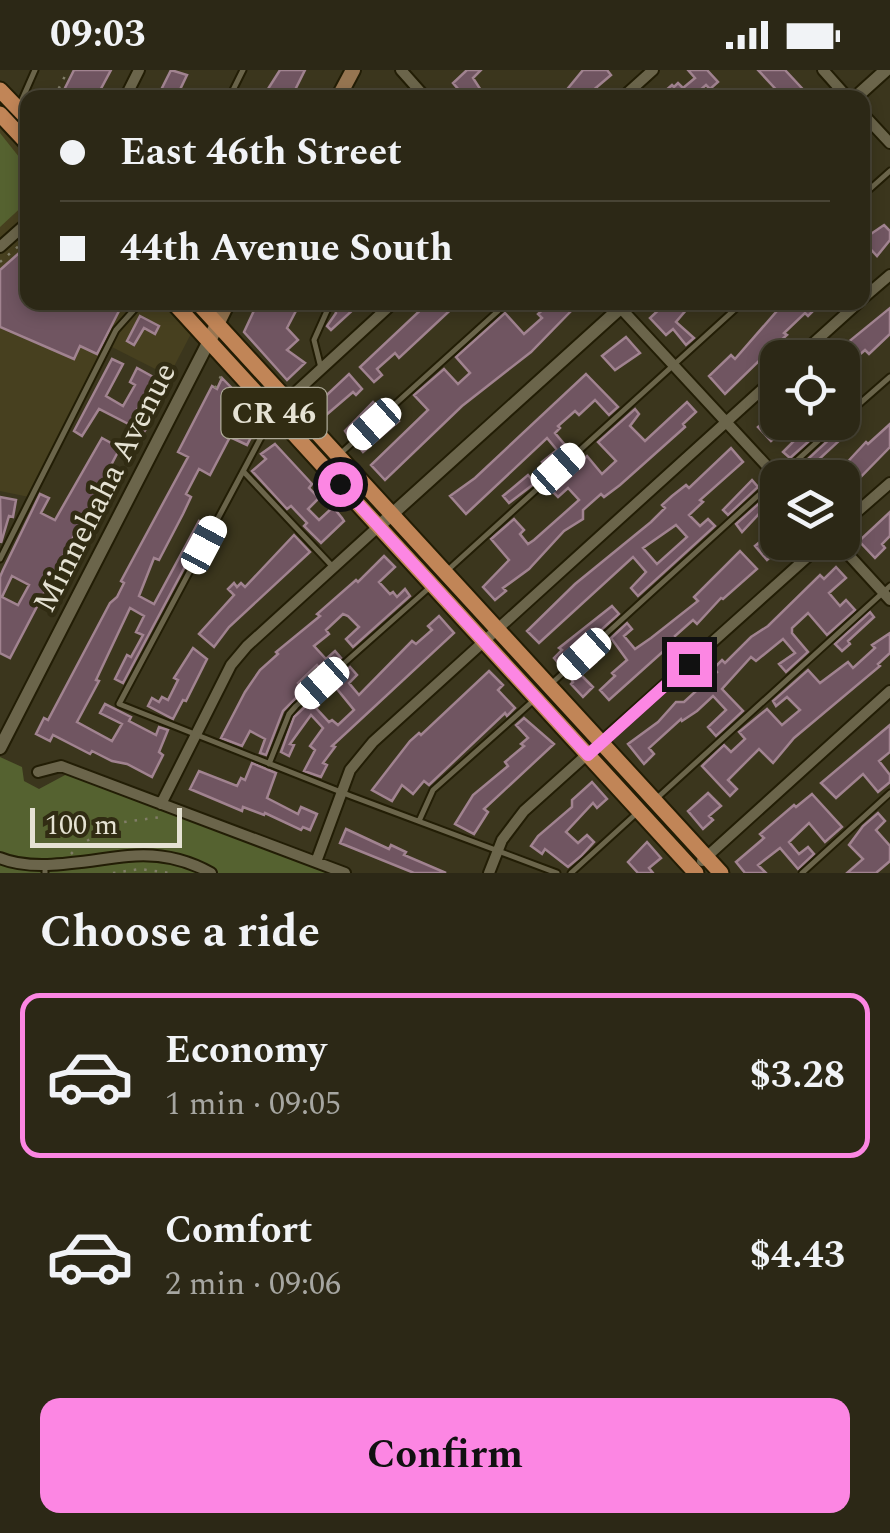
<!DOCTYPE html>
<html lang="en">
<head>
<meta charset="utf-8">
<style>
	:root { --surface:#2c2816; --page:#383423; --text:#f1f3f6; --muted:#a6a6a1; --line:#484435; --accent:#fc86e3 }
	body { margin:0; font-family:Spectral,serif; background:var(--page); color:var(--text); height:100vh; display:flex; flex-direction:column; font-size:38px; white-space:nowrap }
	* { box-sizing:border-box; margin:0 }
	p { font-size:32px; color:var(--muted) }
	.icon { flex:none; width:55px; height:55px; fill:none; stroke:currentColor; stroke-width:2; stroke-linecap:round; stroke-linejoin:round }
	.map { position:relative; height:803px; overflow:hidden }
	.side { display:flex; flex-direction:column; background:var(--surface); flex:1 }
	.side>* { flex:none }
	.hud { position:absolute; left:20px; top:20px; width:850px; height:220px; border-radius:20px; box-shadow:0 5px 15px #0003,0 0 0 2px var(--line); display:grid; align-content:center; height:220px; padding:0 40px; background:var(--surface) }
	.buttons { position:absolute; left:760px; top:270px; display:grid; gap:20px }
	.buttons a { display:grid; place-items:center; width:100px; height:100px; border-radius:20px; background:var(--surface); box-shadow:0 5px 15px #0003,0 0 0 2px var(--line); font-size:50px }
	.scale { position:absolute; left:30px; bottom:25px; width:152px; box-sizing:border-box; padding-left:10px; border:5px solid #e5e2d3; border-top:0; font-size:28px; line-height:35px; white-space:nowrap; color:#e5e2d3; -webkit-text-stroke:8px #312c13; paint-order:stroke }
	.end { position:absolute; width:45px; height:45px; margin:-22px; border:12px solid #fc86e3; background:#111; box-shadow:0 0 0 5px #111 }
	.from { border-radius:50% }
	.car { position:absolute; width:30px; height:60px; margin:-30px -15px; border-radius:12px; box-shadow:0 0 8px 2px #0007; background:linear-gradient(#fff 24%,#345 0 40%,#fff 0 76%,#345 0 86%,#fff 0) }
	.hud b { display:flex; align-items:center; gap:35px; height:95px; font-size:38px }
	.hud b+b { border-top:2px solid var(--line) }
	.hud i { width:25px; height:25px; background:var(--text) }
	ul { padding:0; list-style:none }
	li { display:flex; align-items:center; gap:30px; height:165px; margin:0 20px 15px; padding:0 20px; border:5px solid transparent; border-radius:20px }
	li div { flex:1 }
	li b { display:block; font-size:38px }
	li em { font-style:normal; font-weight:700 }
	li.selected { border-color:var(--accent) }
	li>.icon { width:90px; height:90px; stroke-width:1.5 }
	h2 { padding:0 40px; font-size:45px; line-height:120px }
	.button { display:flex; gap:20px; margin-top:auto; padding:20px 40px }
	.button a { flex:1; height:115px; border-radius:20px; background:var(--accent); color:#111; font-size:40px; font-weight:700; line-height:115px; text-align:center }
	.status { display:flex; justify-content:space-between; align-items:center; height:70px; padding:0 50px; background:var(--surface); direction:ltr }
	.status svg { height:28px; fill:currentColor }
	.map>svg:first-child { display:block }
</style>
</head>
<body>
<div class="status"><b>09:03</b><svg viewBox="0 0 49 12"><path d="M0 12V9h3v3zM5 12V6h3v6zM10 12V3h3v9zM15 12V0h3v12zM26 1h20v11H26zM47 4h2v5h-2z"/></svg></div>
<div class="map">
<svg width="890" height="803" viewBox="0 0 890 803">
	<rect width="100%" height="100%" fill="#3b361d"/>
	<!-- built -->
	<path fill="#47401f" d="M 0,51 L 27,82 L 28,232 L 207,233 L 169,306 L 108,275 L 29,427 L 0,421 Z"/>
	<!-- green -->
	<path fill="#556230" d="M 0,63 L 27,97 L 28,131 L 0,157 Z
		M 0,687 L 22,697 L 24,711 L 39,719 L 67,704 L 327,803 L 0,803 Z"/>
	<!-- building -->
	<path fill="#705561" stroke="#a18390" stroke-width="2.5" fill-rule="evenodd" d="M 74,0 L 111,0 L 96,28 L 60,28 Z
		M 171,0 L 187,5 L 176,28 L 162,28 L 164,24 L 160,22 Z
		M 280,0 L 305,0 L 291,28 L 276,28 L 266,22 Z
		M 467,0 L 481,0 L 473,8 L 486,28 L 466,28 L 453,13 Z
		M 583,0 L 607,0 L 611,5 L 584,28 L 560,28 Z
		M 688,0 L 707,0 L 718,12 L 710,19 L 706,15 L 691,28 L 657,28 L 672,15 L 674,17 L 678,13 L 683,18 L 695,8 Z
		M 758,0 L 785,0 L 811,28 L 784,28 Z
		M 884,155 L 890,161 L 890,170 L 877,186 L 862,170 Z
		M 28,175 L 28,232 L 127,232 L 120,239 L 97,284 L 80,276 L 74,289 L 0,257 L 0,200 Z
		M 258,232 L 270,236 L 272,232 L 290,232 L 298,237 L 287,258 L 298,270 L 287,280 L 305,293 L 287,310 L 244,262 Z
		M 342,232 L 349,232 L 355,238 L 331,260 L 327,256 L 336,243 L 335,239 Z
		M 429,232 L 459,232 L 399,288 L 395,283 L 377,299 L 382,305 L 374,312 L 360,297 Z
		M 551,232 L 571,232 L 575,237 L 531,282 L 462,336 L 385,410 L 371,395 L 428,340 L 414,325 L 444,299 L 458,314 L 470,303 L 456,287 L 505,243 L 524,264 L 542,248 L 538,244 Z
		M 667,232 L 693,232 L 676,252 L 694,268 L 686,275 L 673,259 L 666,265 L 650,248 Z
		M 767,232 L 822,232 L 808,246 L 805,243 L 784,263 L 787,265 L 771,279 L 773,282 L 767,287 L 765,285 L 725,324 L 709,306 L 731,285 L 735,289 L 776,242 Z
		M 890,238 L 890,264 L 869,284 L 865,280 L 842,300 L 841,278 Z
		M 140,246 L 159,256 L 155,264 L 144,258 L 134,275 L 127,271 Z
		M 626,267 L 640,283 L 615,300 L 602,286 Z
		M 112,289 L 123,294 L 106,326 L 123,336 L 135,315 L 130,312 L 137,298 L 155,308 L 133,347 L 148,356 L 144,362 L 99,339 L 82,366 L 74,361 Z
		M 349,304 L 362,319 L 356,325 L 353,322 L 325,346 L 315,336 Z
		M 586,304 L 618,337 L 609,345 L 595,330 L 579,345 L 575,341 L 558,356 L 560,358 L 555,363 L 570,381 L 549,400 L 542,392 L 557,380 L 547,368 L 466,444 L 450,426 L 475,408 Z
		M 222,308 L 261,348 L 247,375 L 230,367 L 210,405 L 199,399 L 186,424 L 191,427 L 183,444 L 159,490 L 154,488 L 139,526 L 154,534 L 199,451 L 207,455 L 123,613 L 115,609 L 127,585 L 131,587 L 143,565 L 136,562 L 144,546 L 130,538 L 96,610 L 99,611 L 77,652 L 112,671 L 122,654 L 100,643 L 105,634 L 131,647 L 129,651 L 156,665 L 159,657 L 168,660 L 159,682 L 163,685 L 152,707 L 127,694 L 112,691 L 92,681 L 90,684 L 53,665 L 50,671 L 36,664 L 44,648 L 48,650 L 110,533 L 117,527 L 124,513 L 121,511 L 188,387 L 178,382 L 212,316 L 217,319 Z
		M 373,332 L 380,340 L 349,367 L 345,361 Z
		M 687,332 L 696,342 L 683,354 L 685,357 L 620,415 L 604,427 L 601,424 L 583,440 L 583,449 L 564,461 L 529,499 L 503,518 L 506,521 L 495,530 L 483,517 L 509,490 L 491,469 L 514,449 L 524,460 L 520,464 L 528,474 L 534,470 L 579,430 L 568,418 L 558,427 L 551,420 L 587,386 L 602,404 L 616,391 L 598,372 L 635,339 L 639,344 L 630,356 L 645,371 Z
		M 778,339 L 778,352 L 792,352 L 808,372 L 790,388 L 783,382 L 793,372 L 783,361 L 771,371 L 758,357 Z
		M 394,344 L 399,351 L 363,382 L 358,376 Z
		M 890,354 L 890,377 L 848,420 L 842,414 L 842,408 L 831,408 L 837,397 L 840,400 L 866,372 L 868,374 Z
		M 835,364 L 840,370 L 802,405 L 797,399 Z
		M 102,368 L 120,378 L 10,588 L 0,583 L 0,507 L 3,500 L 40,424 L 49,428 L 41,443 L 55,450 ZM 12,506 L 29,515 L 18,535 L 2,527 Z
		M 275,374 L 312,414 L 309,418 L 319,428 L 308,439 L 319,450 L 333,437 L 342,448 L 344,451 L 321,473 L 304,456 L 307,453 L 291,436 L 287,439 L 252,401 L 266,389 L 261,384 Z
		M 731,378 L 743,392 L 700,430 L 703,432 L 689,445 L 700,456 L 708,449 L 715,456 L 638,526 L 631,518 L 646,502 L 633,487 L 539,573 L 527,561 L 575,514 L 651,452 L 665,438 L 662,435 L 672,426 L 686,415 L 689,418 ZM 676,455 L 687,467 L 657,494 L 643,478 Z
		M 528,405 L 535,413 L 509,433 L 503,426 Z
		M 752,410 L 758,417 L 728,445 L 723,440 Z
		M 0,427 L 16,430 L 13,447 L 9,446 L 1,473 Z
		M 765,428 L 769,433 L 742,462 L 736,454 Z
		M 890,442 L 890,466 L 882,474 L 885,478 L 875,488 L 859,471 Z
		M 772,451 L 778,457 L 778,472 L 788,472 L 767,490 L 755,476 L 767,466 L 762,460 Z
		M 294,465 L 310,482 L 229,557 L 214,577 L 199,564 L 234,525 L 228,519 L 234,513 L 237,517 L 241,513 L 245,517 Z
		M 740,481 L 757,499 L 723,529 L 721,528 L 697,554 L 693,550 L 675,566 L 677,569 L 609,630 L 600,620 L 615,606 L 612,603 L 627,590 L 611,568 L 627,553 L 632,559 L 624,566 L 635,579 L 651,568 L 698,531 L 694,527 Z
		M 384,486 L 395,497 L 379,512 L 390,524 L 393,522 L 397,527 L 405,519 L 410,526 L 353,577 L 346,569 L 359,557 L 348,546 L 343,544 L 326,560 L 329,564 L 314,576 L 326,589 L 335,581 L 341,588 L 324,603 L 317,595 L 298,613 L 304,620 L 283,641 L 266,685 L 260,683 L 265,669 L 250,661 L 242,676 L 221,668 L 245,622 L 260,600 L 278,584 L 276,582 L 320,546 L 317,544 L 356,510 L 358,512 Z
		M 836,497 L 846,508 L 829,523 L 840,536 L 846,530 L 855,540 L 827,565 L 808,543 L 792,558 L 792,563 L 808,582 L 786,602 L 779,594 L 795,583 L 783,569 L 756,591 L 751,587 L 722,619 L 743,641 L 716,666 L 708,657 L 726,640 L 713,626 L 697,641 L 682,651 L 681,649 L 649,678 L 654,684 L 644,694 L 628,674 L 658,652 L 676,632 L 684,632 L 717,602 L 714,598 L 722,590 L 725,593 L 751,567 L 768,556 L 820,505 L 824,509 Z
		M 612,536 L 619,544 L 561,596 L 554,588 L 562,580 L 559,578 Z
		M 870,542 L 874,547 L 848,571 L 850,574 L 842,581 L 835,574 Z
		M 439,546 L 454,563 L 332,676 L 335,677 L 323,693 L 327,695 L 321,707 L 304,701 L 315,680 L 310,676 L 323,658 L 311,645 L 290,674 L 294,675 L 289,686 L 281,682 L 294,647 L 313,629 L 319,635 L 316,638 L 329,652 L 332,650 L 338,655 L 354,640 L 332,613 L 350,597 L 357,605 L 349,613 L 359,625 L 412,571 L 416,574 L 432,560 L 428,556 Z
		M 890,563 L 890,583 L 878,594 L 880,596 L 794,668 L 773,693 L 759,679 L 728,710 L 737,719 L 730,726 L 702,696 L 724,675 L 731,682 L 745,669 L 739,662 L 767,639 L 782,655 L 800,640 L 787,627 L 776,636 L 773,631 L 808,600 L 820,613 L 848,592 L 853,598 L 875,578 L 872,575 Z
		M 193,578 L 207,589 L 186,631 L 183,630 L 173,649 L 148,636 L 152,628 L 159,632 L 162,627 L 168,630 L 178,610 L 174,608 Z
		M 591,586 L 596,592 L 581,605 L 593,617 L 583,627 L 571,614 L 573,612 L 569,606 Z
		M 489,601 L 503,615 L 498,620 L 515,638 L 507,646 L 505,643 L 429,715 L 424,711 L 413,724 L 402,715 L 392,731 L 372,720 L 410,671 L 419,663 L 421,665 Z
		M 524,648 L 554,674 L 484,739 L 488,742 L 474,764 L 455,754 L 473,725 L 508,696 L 505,692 L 524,676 L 521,674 L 528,668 L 516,655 Z
		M 890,655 L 890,682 L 879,691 L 890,705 L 890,712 L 878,722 L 863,704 L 836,728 L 821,713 Z
		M 252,693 L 276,703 L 267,728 L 298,744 L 301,737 L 317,744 L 310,760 L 303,757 L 301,760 L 265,743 L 264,745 L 243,737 L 242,741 L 190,719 L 199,701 L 237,716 L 241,708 L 245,710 Z
		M 592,712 L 607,729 L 597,738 L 593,733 L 566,762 L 578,773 L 587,765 L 594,772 L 581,786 L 568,797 L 545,779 L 542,784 L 531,776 L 538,766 L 572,737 L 572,730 Z
		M 708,723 L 721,736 L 709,746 L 713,750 L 703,759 L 688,741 Z
		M 812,724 L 842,757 L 825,772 L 809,753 L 789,772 L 799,784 L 808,777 L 814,784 L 798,799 L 780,778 L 758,795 L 766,803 L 745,803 L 736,792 L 764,768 L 760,764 L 794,735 L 796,737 Z
		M 878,743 L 885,751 L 876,760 L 890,776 L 890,791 L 876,803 L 847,803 L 863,789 L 849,775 L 863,756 Z
		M 346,759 L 389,779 L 391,775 L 406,782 L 404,785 L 446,803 L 414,803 L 340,773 Z
		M 647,772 L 661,788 L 649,798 L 653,803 L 638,803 L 628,792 Z"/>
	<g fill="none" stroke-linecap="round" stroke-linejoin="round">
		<!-- service casing -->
		<g stroke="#221d05" stroke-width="9">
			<path id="service" d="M 229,28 L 243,0
				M 20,34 L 35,0
				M 862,126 L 890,101
				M 321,298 L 314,270 L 331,232
				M 273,345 L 119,634 L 351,726 L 557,803
				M 842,349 L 890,307
				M 340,384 L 508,232
				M 243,401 L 333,497
				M 0,489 L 116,260 L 141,232
				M 449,499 L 743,232
				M 551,614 L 839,352
				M 269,694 L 289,644 L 296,636 L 429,518
				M 656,729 L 890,516
				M 419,751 L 433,720 L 534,630
				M 45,801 L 45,803
				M 571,803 L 638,742
				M 802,803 L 890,723"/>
		</g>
		<!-- minor casing -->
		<g stroke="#221d05" stroke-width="14">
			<path id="minor" d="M 401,0 L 426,28
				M 823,0 L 848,28
				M 125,28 L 139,0
				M 622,28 L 653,0
				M 862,43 L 890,73
				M 0,177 L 28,152
				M 862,229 L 890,205
				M 615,232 L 778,408
				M 797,288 L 859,232
				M 284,333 L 394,232
				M 842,455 L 890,413
				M 837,472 L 890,530
				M 38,702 L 61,696 L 345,803
				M 161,734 L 231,595 L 247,576 L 379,456
				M 0,788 C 35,803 88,790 128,786 C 157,783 186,789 211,803
				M 702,791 L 890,621
				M 316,792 L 350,700 L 373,672 L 778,305
				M 489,803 L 502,770 L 524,741 L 824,472"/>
		</g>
		<!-- tertiary casing -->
		<g stroke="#221d05" stroke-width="16">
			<path id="tertiary" d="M 855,28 L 886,0
				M 379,456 L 627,232
				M 0,678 L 209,271"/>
		</g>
		<!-- secondary casing -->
		<g stroke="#221d05" stroke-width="18">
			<path id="secondary" d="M 338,28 L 353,0
				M 209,271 L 228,232"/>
		</g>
		<!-- primary casing -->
		<g stroke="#221d05" stroke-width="19">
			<path id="primary" d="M 0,20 L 28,49
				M 0,44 L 28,74
				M 173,232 L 696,803
				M 197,232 L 721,803"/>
		</g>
		<!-- path -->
		<path stroke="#817d68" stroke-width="2.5" stroke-dasharray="2.5 8" stroke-linecap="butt" d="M 54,28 L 68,0
			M 0,192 L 28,168
			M 215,318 L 221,306
			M 71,784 L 80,775 L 117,753 L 161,747
			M 113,803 L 140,799 L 170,803"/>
		<!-- service -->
		<use href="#service" stroke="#6b654b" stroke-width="5"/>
		<!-- minor -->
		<use href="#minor" stroke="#6b654b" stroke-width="10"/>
		<!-- tertiary -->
		<use href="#tertiary" stroke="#6b654b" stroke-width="12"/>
		<!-- secondary -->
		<use href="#secondary" stroke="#967551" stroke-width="14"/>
		<!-- primary -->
		<use href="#primary" stroke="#c18557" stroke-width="15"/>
	</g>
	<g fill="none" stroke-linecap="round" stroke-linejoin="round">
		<!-- route -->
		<path stroke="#fc86e3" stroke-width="12" d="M 340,414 L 588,685 L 689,594"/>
	</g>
	<g text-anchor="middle" stroke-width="9" stroke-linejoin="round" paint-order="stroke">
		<!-- shield labels -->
		<rect fill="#312c13" stroke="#afab99" stroke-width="2.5" x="221.5" y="318" width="105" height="50" rx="8"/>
		<g font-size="30" font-weight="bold" fill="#e5e2d3">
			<text x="274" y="353">CR 46</text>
		</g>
		<!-- street labels -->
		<g font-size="32" fill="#e5e2d3" stroke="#312c13">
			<text transform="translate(104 417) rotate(-63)" y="11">Minnehaha Avenue</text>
		</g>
	</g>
</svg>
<div class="buttons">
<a><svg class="icon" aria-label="locate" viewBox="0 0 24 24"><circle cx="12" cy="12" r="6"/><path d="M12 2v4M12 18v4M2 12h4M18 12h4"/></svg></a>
<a><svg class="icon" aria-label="layers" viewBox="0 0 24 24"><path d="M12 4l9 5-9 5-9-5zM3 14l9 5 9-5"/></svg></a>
</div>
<div class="scale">100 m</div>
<i class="end from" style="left:340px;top:414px"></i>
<i class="end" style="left:689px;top:594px"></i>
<i class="car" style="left:374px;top:354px;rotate:228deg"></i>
<i class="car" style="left:558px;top:399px;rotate:48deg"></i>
<i class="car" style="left:204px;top:475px;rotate:28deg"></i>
<i class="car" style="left:584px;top:584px;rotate:228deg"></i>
<i class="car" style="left:322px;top:613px;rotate:228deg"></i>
<div class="hud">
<b><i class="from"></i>East 46th Street</b>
<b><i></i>44th Avenue South</b>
</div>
</div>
<section class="side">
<h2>Choose a ride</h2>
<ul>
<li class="selected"><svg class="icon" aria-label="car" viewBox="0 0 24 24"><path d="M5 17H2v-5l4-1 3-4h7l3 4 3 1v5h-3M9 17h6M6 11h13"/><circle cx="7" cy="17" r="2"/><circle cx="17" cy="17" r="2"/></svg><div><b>Economy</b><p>1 min · 09:05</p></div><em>$3.28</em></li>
<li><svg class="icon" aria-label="car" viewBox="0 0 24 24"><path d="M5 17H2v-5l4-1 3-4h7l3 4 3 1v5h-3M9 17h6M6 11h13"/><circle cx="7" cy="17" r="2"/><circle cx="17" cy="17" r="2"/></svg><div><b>Comfort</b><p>2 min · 09:06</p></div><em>$4.43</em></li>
</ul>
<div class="button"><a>Confirm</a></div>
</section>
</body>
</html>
